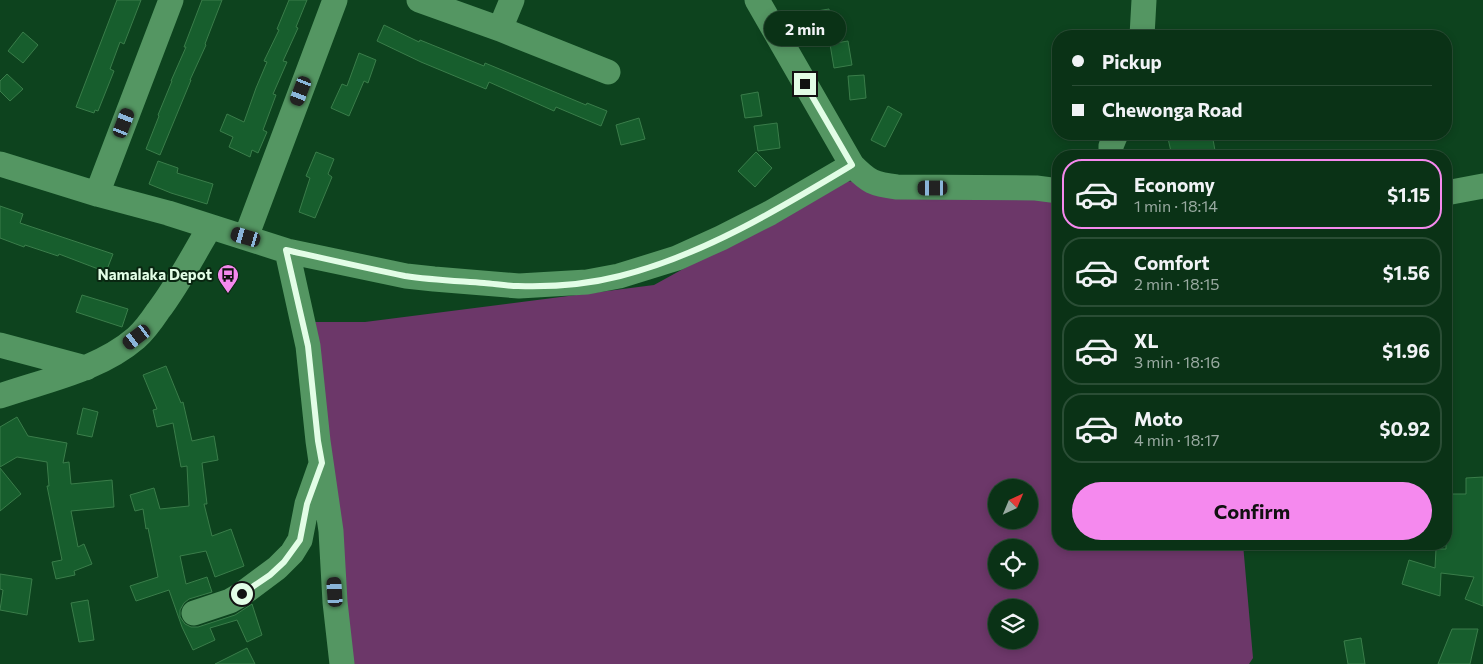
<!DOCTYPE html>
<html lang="en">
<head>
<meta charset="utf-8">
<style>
	:root { --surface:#0a3216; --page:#133a1f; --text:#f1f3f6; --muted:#99aaa1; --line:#2a4d35; --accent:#f589ee }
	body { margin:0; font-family:Commissioner,sans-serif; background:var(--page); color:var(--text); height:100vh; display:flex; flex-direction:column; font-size:19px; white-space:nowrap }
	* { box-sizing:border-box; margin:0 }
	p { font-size:16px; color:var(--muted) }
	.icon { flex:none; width:28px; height:28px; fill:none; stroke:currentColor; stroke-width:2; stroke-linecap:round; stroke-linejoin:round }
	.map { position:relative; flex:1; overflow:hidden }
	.side { position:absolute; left:1052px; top:150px; width:400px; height:400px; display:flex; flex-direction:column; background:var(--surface); border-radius:20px; box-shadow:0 2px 8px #0003,0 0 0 1px var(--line) }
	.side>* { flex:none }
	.banner { position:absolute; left:1052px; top:30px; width:400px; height:110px; border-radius:20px; box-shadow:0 2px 8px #0003,0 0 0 1px var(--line); display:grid; align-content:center; height:110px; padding:0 20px; background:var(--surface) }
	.needle { width:32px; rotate:44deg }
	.controls { position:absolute; left:988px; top:479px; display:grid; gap:10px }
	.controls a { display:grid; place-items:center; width:50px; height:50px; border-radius:50%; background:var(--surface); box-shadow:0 2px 8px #0003,0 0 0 1px var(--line); font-size:25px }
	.end { position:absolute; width:22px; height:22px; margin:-11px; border:6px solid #e2fde6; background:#111; box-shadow:0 0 0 2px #111 }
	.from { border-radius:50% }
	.bubble { position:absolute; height:35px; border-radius:18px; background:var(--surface); box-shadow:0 2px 8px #0003,0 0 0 1px var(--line); font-size:16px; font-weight:700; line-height:35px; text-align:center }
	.car { position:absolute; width:15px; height:30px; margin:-15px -8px; border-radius:6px; box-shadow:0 0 4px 1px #0007; background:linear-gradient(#222 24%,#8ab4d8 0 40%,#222 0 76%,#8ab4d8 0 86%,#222 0) }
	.banner b { display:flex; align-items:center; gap:18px; height:48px; font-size:19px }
	.banner b+b { border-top:1px solid var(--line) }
	.banner i { width:12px; height:12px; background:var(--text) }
	ul { padding:9px 0 0; list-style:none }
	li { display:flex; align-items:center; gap:15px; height:70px; margin:0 10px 8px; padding:0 10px; border:2px solid var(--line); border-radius:20px }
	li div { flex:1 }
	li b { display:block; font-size:19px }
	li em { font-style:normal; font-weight:700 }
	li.on { border-color:var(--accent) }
	li>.icon { width:45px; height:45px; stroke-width:1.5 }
	.action { display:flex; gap:10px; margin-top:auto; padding:10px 20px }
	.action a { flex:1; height:58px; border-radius:30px; background:var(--accent); color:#111; font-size:20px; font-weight:700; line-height:58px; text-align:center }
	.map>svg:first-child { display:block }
</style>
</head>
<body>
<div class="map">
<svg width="1483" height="664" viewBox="0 0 1483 664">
	<rect width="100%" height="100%" fill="#0d431e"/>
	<!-- green -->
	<path fill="#6c3769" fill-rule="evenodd" d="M 843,181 L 1059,192 L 1059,544 L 1243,544 L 1253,658 L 1249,664 L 354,664 L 296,322 L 365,322 L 654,285 ZM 996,488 L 1029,488 L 1029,520 L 996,520 ZM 996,548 L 1029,548 L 1029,580 L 996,580 ZM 996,608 L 1029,608 L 1029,640 L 996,640 Z"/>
	<!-- building -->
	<path fill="#175e2d" stroke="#3a7d4a" d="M 117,0 L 141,0 L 124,44 L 120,42 L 110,69 L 114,71 L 98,111 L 95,110 L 94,113 L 76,107 Z
		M 202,0 L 222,0 L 205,44 L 206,45 L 190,80 L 191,80 L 160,155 L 146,149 L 159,116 L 158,115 L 172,81 L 171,81 L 186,47 L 184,47 Z
		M 289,0 L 307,0 L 296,27 L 298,28 L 283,61 L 287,62 L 273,94 L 276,95 L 263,130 L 267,132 L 258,153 L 252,150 L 250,157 L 229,147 L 233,137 L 220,131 L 227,114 L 244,122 L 256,88 L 267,62 L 264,61 L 279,30 L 277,29 Z
		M 829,9 L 832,31 L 814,34 L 811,12 Z
		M 384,25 L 419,42 L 420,40 L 484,66 L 485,63 L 586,105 L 587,103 L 607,111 L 601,126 L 556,107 L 554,111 L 489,82 L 486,89 L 421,62 L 377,41 Z
		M 23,32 L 38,45 L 23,63 L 8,51 Z
		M 848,41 L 852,65 L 834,68 L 830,44 Z
		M 359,53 L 376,60 L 368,83 L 364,81 L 349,116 L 331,108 L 342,84 L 347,86 Z
		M 7,74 L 23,89 L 10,101 L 0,91 L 0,81 Z
		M 864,75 L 866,98 L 850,100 L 848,76 Z
		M 758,92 L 762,116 L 745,118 L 741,95 Z
		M 888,106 L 902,114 L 885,147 L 871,140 Z
		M 639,118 L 645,139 L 621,145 L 616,125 Z
		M 777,123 L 780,148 L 758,151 L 754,126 Z
		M 1167,134 L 1212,134 L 1216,156 L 1172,156 Z
		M 316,152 L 334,159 L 328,174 L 332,177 L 315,218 L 299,212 L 310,178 L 306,176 Z
		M 756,152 L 772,168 L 755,187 L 738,171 Z
		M 158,161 L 178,168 L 177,173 L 213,184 L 207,204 L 171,193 L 149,184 Z
		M 0,206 L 23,214 L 20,223 L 113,254 L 106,272 L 59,254 L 58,256 L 25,245 L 24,247 L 0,238 Z
		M 82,295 L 128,309 L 122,327 L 76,312 Z
		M 166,366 L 181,403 L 183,402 L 192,441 L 214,436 L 218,460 L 202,463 L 207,504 L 204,504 L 212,536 L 231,529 L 244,566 L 215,577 L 206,551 L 180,556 L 186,584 L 207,577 L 212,592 L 189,599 L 184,603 L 180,610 L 180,617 L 185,624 L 191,627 L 198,627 L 235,615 L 252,604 L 262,635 L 247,642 L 237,620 L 210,628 L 215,640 L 193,650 L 182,627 L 169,590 L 136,601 L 130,586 L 158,577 L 148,528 L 146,529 L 143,509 L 135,511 L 130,495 L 154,488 L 160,509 L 189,506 L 187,466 L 181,467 L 173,423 L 157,427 L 153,410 L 157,409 L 143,375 Z
		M 83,408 L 98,412 L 92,437 L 77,434 Z
		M 17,417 L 28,436 L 67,443 L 63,463 L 69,462 L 71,484 L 112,480 L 114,507 L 71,511 L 78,547 L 84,544 L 92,564 L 74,571 L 75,575 L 56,579 L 52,562 L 62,560 L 47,486 L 49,486 L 47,462 L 17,457 L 0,467 L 0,427 Z
		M 0,468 L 21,494 L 0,511 Z
		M 1483,477 L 1483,606 L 1465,599 L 1474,577 L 1441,573 L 1440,596 L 1402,584 L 1409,560 L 1435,568 L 1436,549 L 1446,549 L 1446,494 L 1466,494 L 1466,478 Z
		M 0,574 L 32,579 L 27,615 L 0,610 L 3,590 L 0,589 Z
		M 88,600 L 94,640 L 79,642 L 71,603 Z
		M 1452,629 L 1478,629 L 1470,664 L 1438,664 Z
		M 1361,638 L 1365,664 L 1348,664 L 1344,641 Z
		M 247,648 L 255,664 L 215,664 Z"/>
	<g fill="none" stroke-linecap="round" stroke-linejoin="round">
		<!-- minor -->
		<path stroke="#549662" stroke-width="25" d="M 419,0 L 500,29 L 608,72
			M 757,0 L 852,165 C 869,182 873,184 897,187 L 1036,188 L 1059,191
			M 500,29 L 512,0
			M 1142,36 L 1144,0
			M 1111,156 L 1111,146 L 1116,134
			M 0,164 L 97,194 L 168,213 L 287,251 L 406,276 L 434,279 L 519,286 L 587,282 L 619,276 L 677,258 L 721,238 L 770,213 L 852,165
			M 1446,193 L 1483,186
			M 97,194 L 171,0
			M 246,237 L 335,0
			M 287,251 L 308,346 L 318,441 L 331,531 L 335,602 L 342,664
			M 0,345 L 86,368
			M 0,396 C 46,380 99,370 136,338 C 145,330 152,320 158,311 C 178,285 193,255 210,227
			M 194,613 L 230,601 L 242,594 L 277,568 L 292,553 L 300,540 L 307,504 L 320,467"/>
	</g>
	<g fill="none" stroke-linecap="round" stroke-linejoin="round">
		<!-- route -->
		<path stroke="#e2fde6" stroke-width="6" d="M 242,594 L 270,575 L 284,562 L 300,540 L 307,504 L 322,463 L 318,441 L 308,346 L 286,250 C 326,259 365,268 405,276 C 431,280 458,281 484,283 C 496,284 507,286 518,286 C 550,287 589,284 620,276 C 703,255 779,209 852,165 L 805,84"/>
	</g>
	<!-- icons -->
	<defs>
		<g id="bus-pin" transform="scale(1.125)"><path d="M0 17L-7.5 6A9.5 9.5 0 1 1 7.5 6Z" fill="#f589ee" stroke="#092611"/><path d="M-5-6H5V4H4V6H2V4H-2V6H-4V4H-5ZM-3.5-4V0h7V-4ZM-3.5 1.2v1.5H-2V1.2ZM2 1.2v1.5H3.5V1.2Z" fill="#111"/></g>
	</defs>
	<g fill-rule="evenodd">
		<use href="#bus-pin" x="228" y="275"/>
	</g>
	<g text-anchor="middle" stroke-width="4" stroke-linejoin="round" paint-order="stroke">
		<!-- poi labels -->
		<g font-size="15" font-weight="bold" fill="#e2fde6" stroke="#092611" text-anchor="end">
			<text x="212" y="280">Namalaka Depot</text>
		</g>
	</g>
</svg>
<div class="controls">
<a><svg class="needle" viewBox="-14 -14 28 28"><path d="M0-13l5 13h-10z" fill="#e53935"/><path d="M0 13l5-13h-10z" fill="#99aaa1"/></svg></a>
<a><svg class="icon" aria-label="locate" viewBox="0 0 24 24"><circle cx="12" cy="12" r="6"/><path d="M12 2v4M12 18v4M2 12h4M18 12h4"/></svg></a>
<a><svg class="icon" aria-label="layers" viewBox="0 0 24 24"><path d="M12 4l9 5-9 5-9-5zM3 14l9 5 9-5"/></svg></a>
</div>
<i class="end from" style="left:242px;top:594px"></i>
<i class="end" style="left:805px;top:84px"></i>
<div class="bubble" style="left:764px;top:11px;width:82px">2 min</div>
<i class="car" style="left:301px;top:91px;rotate:201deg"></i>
<i class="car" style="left:124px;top:123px;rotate:21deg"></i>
<i class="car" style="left:933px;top:188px;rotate:270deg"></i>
<i class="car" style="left:246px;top:237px;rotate:286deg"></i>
<i class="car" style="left:137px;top:337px;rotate:233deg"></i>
<i class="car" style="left:335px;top:592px;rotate:356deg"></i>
<div class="banner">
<b><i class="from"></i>Pickup</b>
<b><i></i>Chewonga Road</b>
</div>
<section class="side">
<ul>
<li class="on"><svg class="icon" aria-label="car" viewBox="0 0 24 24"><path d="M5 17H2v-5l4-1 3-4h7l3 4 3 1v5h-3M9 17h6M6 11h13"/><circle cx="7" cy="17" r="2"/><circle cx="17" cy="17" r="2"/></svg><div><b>Economy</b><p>1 min · 18:14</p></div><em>$1.15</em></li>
<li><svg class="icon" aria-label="car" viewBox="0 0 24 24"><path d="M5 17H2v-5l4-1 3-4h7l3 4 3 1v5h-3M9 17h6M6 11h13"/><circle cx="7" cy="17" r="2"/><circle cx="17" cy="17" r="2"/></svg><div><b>Comfort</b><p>2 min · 18:15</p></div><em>$1.56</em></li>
<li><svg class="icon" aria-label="car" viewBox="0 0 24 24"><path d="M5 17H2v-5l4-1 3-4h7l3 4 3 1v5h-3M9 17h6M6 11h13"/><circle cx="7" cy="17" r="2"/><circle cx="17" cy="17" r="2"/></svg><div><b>XL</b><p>3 min · 18:16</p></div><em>$1.96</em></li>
<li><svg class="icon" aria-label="car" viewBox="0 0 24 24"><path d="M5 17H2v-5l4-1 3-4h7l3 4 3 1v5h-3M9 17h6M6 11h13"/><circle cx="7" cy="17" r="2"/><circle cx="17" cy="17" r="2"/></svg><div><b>Moto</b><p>4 min · 18:17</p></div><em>$0.92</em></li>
</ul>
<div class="action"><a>Confirm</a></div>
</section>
</div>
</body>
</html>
